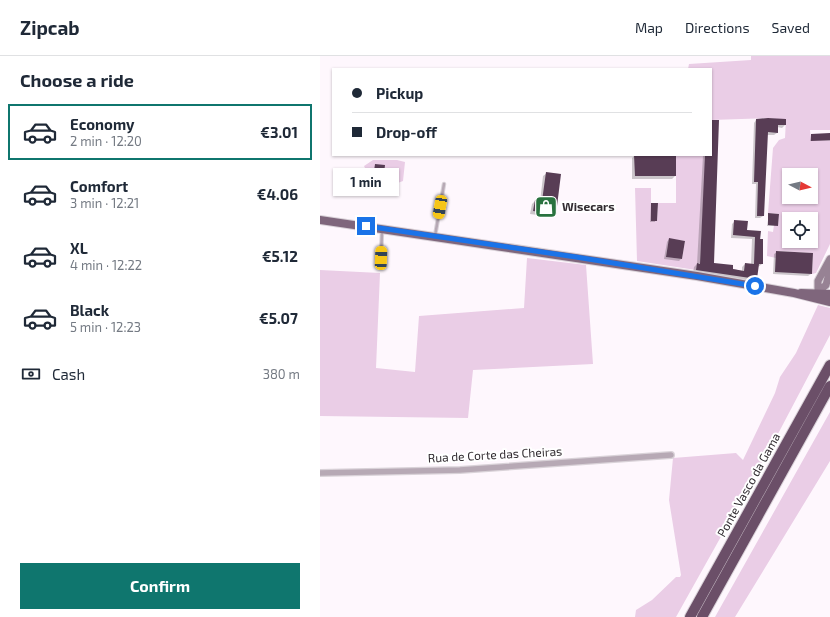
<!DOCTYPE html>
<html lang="en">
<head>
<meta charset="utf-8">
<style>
	:root { --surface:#fff; --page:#f6f6f7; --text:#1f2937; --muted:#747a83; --line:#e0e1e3; --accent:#0f766e }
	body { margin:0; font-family:"Exo 2",sans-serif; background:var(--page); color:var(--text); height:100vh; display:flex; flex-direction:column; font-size:15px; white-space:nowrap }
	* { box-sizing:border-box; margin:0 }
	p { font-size:13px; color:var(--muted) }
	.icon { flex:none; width:22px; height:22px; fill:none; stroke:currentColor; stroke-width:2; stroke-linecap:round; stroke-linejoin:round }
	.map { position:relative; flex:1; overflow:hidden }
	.drawer { display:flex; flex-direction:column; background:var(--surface); width:320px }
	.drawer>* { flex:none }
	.banner { position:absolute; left:12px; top:12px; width:380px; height:88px; border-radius:0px; box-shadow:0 1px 3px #0004; display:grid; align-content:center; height:88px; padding:0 20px; background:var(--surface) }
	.needle { width:26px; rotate:97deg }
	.controls { position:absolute; left:462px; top:112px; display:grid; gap:8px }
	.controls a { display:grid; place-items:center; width:36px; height:36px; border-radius:0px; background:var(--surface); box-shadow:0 1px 3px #0004; font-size:20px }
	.end { position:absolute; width:18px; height:18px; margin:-9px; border:5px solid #1a73e8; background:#fff; box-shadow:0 0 0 2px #fff }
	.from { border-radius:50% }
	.bubble { position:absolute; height:28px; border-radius:0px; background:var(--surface); box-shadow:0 1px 3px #0004; font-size:13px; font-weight:700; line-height:28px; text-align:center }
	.car { position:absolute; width:12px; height:24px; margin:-12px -6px; border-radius:5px; box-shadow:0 0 3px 1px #0007; background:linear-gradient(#f5c518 24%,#345 0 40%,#f5c518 0 76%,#345 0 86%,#f5c518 0) }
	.banner b { display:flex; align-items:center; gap:14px; height:38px; font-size:15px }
	.banner b+b { border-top:1px solid var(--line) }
	.banner i { width:10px; height:10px; background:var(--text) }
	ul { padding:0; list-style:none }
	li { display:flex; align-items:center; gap:12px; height:56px; margin:0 8px 6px; padding:0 12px; border:2px solid transparent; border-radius:0px }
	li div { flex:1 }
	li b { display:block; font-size:15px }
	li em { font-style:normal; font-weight:700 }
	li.current { border-color:var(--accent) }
	li>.icon { width:36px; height:36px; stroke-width:1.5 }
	h2 { padding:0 20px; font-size:18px; line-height:48px }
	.pay { display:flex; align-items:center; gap:10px; height:44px; padding:0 20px; font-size:15px }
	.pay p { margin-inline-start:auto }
	.action { display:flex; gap:8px; margin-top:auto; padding:8px 20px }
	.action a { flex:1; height:46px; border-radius:0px; background:var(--accent); color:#fff; font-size:16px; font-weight:700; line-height:46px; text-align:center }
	header { display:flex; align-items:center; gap:24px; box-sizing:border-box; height:56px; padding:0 20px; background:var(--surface); border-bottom:1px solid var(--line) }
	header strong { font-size:19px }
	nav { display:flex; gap:22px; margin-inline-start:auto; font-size:14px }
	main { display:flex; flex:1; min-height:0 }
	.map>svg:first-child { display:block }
</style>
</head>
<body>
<header>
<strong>Zipcab</strong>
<nav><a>Map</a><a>Directions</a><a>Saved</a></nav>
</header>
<main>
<section class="drawer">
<h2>Choose a ride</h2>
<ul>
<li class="current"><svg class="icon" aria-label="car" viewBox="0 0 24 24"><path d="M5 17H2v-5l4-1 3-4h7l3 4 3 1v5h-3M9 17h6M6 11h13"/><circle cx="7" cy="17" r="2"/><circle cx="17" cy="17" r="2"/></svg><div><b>Economy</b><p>2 min · 12:20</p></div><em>€3.01</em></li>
<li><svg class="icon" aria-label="car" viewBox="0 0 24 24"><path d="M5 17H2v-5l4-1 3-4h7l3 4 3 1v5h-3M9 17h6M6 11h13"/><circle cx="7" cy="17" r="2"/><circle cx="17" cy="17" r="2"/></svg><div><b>Comfort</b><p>3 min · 12:21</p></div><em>€4.06</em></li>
<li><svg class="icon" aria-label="car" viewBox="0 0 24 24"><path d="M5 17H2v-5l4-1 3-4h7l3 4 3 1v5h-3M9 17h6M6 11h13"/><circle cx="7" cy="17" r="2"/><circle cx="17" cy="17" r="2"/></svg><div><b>XL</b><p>4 min · 12:22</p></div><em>€5.12</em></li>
<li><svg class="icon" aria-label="car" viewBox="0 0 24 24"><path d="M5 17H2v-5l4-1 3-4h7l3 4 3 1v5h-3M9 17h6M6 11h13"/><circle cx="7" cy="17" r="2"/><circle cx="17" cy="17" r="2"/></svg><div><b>Black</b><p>5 min · 12:23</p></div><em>€5.07</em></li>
</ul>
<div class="pay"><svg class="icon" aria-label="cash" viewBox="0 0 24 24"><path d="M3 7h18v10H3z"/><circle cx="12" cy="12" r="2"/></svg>Cash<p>380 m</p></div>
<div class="action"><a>Confirm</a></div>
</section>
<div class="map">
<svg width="510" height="561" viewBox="0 0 510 561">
	<rect width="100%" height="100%" fill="#fef7fd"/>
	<!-- green -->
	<path fill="#eacde6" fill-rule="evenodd" d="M 431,0 L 510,0 L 510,74 L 490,74 L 491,84 L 510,84 L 510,188 L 496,217 L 492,218 L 493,197 L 457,195 L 456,202 L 447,200 L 448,175 L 453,176 L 454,169 L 458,169 L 459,158 L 448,157 L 453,92 L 459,84 L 465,82 L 466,64 L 448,62 L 391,64 L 391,13 L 368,13 L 369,8 L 431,4 ZM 469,119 L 491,119 L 491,141 L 469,141 ZM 469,163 L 491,163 L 491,185 L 469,185 Z
		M 356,99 L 386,99 L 380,207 L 377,208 L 376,214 L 317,205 L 315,132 L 331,132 L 331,165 L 337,165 L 338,147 L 356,147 ZM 349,183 L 365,185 L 362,203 L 346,201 Z
		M 53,104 L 77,104 L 85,106 L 83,125 L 75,128 L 49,120 L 44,110 Z
		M 207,202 L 266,209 L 273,308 L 153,314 L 148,362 L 0,360 L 0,214 L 60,217 L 56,312 L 95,316 L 99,260 L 204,252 Z
		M 498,249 L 510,252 L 510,279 L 450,393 L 356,561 L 315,561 L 316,554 L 332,544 L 356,521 L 360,521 L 361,519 L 349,444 L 353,402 L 416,397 L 423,404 L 455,337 L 460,321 L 476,297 Z
		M 510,356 L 510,405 L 415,561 L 395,561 Z"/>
	<!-- shadow -->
	<path fill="#0003" d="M 436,64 L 465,69 L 462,72 L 457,71 L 457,77 L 454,79 L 446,79 L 443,160 L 440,162 L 435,162 L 436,128 L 432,128 L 434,67 Z
		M 391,65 L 393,208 L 422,215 L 422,211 L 425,208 L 431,209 L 432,183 L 411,182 L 412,168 L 415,165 L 426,175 L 440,176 L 442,208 L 438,211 L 436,223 L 433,225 L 373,217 L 374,211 L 377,208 L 383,99 L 391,99 Z
		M 510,78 L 510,85 L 490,85 L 491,79 Z
		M 315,99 L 355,99 L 355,120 L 352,123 L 312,123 L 312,102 Z
		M 55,109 L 63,118 L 62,119 L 53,118 Z
		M 227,117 L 240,118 L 236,158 L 232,161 L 210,158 L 212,148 L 215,145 L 220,146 L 223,120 Z
		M 331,148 L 337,148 L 335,166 L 330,166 Z
		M 449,158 L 457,169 L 456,170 L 447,170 Z
		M 349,183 L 361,203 L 359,205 L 344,203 L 347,186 Z
		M 457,196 L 491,218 L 488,220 L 453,218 L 454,198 Z"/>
	<!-- building -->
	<path fill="#583d55" d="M 448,62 L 466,63 L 466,69 L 458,69 L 458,77 L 448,76 L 444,160 L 437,160 L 438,126 L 434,126 L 436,63 Z
		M 391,64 L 399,64 L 394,207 L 413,209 L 413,213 L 424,215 L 425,207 L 434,208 L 435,181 L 413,179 L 414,164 L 428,165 L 427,174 L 441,175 L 440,183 L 443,183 L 443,208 L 439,208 L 437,223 L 376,214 L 377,207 L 380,208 L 385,99 L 391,99 Z
		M 510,77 L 510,84 L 491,85 L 491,78 Z
		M 314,99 L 356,99 L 356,120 L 315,120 Z
		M 55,108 L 65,109 L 64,118 L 54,117 Z
		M 226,116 L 241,118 L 236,158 L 213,155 L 215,144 L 222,145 Z
		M 331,147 L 338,147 L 337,165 L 331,165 Z
		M 448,157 L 459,158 L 458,170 L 448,169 Z
		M 349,182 L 365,185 L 362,203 L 346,201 Z
		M 456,195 L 493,197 L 492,218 L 455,216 Z"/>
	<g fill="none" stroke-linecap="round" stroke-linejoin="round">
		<!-- lane casing -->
		<g stroke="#d9d2d8" stroke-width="4.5">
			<path id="lane" d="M 115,180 L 124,128
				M 61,202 L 62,175"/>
		</g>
		<!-- street casing -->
		<g stroke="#d9d2d8" stroke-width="8">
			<path id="street" d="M 0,417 L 140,414 L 351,399"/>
		</g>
		<!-- secondary casing -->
		<g stroke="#d9d2d8" stroke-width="9">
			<path id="secondary" d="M 498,236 L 506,229 L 510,214
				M 498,242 L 498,225 L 510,203"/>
		</g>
		<!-- primary casing -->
		<g stroke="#d9d2d8" stroke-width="10">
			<path id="primary" d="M 0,164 L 377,220 L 474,237 L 510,246
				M 481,237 L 510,238"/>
		</g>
		<!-- highway casing -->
		<g stroke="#d9d2d8" stroke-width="12">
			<path id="highway" d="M 370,561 L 510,309
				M 382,561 L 510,330"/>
		</g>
		<!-- lane -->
		<use href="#lane" stroke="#b7a9b5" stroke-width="2.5"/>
		<!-- street -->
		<use href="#street" stroke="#b7a9b5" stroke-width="5.5"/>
		<!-- secondary -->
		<use href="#secondary" stroke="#978294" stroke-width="7"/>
		<!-- primary -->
		<use href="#primary" stroke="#7f667c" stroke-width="8"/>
		<!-- highway -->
		<use href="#highway" stroke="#6b4f68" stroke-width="10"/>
	</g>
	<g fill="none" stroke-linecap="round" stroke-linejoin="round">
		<!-- route -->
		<path stroke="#1a73e8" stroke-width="5" d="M 46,170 L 256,201 L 435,230"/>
	</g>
	<!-- icons -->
	<defs>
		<g id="shop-square" transform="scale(1.15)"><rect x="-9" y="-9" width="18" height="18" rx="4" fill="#29723f" stroke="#fff"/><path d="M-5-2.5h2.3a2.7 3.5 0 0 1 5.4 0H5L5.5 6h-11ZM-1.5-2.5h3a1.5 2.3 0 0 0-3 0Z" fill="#fff"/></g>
	</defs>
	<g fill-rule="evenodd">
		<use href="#shop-square" x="226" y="151"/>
	</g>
	<g text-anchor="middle" stroke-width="4" stroke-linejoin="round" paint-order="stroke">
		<!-- poi labels -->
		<g font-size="12" font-weight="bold" fill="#322c31" stroke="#fff" text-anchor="start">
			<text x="242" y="155">Wisecars</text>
		</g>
		<!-- street labels -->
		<g font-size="12" fill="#322c31" stroke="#fff">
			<text transform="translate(175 399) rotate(-3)" y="4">Rua de Corte das Cheiras</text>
			<text transform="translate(429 429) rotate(-61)" y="4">Ponte Vasco da Gama</text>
		</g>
	</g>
</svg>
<div class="controls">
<a><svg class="needle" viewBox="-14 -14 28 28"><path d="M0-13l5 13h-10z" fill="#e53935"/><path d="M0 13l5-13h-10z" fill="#747a83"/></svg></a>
<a><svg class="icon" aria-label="locate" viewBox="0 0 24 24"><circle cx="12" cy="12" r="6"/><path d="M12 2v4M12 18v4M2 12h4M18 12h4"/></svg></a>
</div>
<i class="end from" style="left:435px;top:230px"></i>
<i class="end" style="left:46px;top:170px"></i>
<div class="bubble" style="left:13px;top:112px;width:66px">1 min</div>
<i class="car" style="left:120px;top:151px;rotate:190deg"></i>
<i class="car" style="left:61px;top:202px;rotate:2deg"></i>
<div class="banner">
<b><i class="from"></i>Pickup</b>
<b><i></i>Drop-off</b>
</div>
</div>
</main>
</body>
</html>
